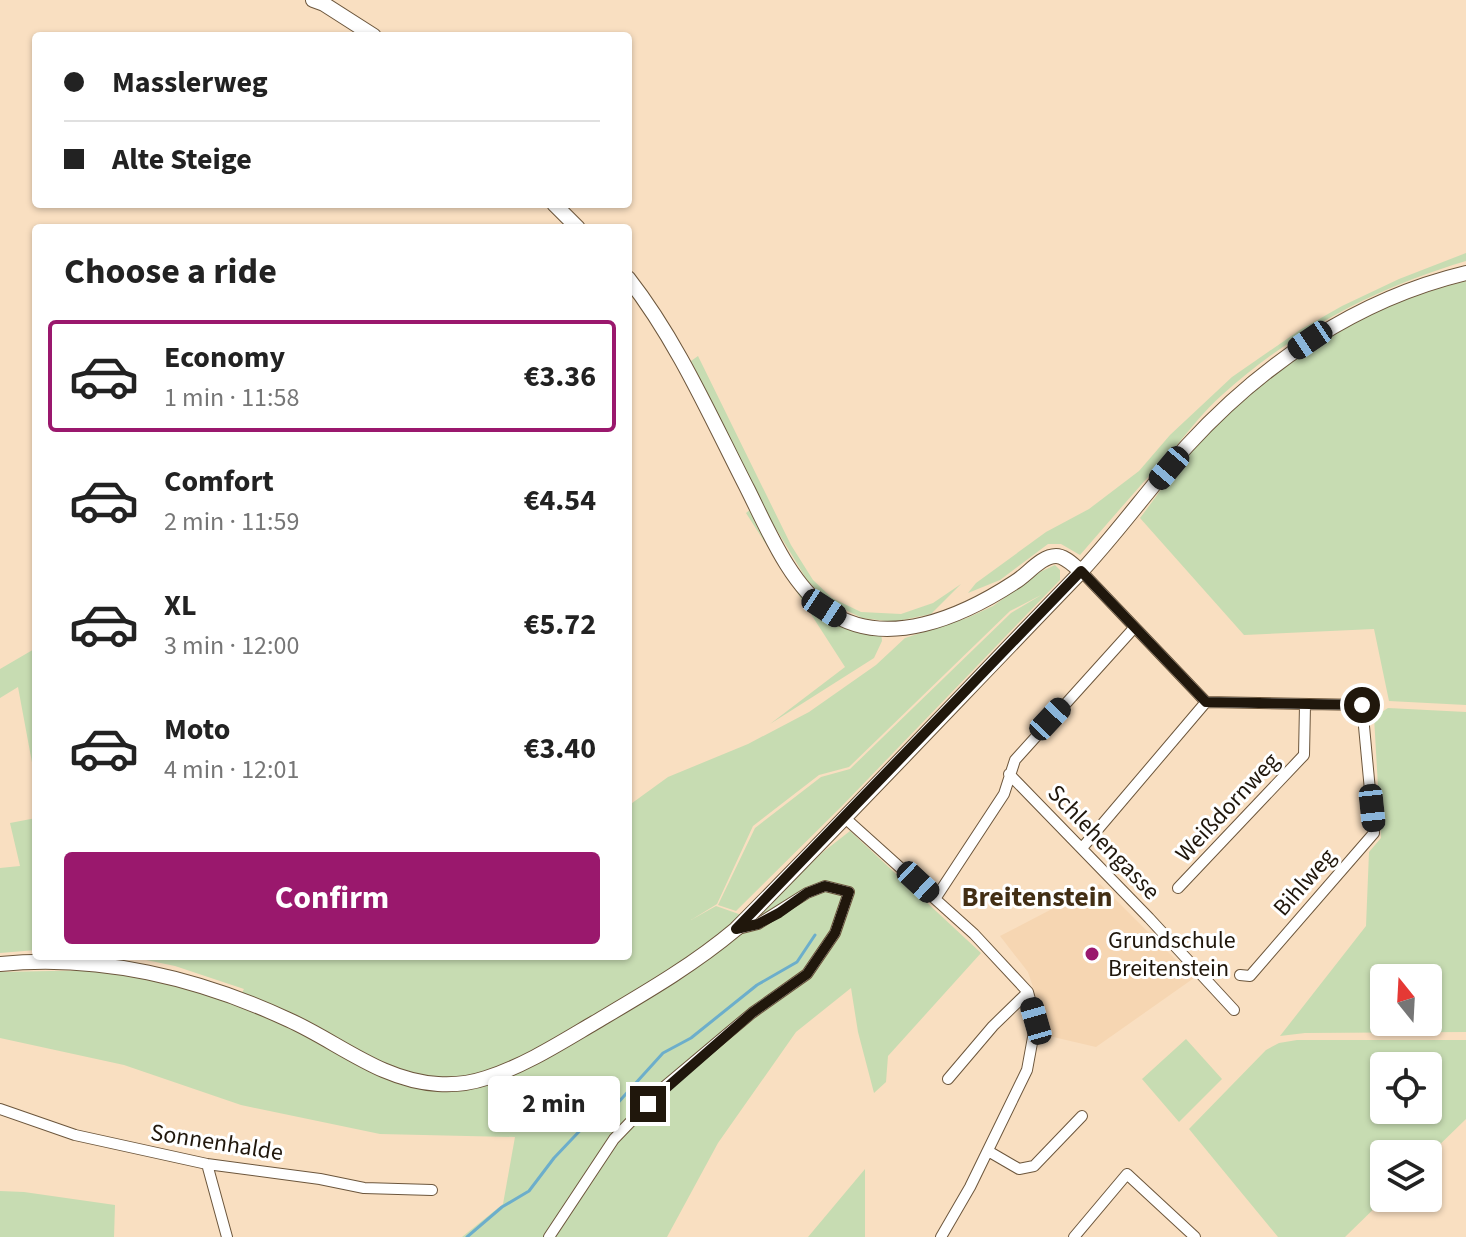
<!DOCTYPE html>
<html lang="en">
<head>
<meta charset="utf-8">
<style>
	:root { --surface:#fff; --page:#f6f6f6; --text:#222; --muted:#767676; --line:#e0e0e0; --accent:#9a186d }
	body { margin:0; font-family:"Source Sans 3",sans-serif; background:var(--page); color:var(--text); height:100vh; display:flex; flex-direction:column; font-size:30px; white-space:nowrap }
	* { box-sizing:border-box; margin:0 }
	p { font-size:26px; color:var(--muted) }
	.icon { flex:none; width:44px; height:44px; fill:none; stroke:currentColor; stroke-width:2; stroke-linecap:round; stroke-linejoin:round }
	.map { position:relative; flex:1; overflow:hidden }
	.details { position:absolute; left:32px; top:224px; width:600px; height:736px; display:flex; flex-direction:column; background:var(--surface); border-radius:8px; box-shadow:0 2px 6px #0004 }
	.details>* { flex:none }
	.top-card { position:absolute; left:32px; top:32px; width:600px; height:176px; border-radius:8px; box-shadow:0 2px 6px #0004; display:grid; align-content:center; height:176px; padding:0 32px; background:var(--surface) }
	.needle { width:52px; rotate:342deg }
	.tools { position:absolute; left:1370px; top:964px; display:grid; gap:16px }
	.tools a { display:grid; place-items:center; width:72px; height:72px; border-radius:8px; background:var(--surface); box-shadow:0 2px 6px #0004; font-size:40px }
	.end { position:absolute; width:36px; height:36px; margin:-18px; border:10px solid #20170c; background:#fff; box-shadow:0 0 0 4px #fff }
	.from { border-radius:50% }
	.bubble { position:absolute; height:56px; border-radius:8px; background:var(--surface); box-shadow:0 2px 6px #0004; font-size:26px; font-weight:700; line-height:56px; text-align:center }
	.car { position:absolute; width:24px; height:48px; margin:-24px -12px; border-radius:10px; box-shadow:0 0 6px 2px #0007; background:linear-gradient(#222 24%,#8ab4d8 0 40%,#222 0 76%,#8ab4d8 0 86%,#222 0) }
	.top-card b { display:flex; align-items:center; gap:28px; height:76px; font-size:30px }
	.top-card b+b { border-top:2px solid var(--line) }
	.top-card i { width:20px; height:20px; background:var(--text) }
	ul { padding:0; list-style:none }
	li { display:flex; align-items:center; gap:24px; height:112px; margin:0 16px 12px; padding:0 16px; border:4px solid transparent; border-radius:8px }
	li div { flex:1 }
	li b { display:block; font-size:30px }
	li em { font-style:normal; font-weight:700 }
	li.active { border-color:var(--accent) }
	li>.icon { width:72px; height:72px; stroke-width:1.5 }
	h2 { padding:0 32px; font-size:36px; line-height:96px }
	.button { display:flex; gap:16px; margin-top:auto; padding:16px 32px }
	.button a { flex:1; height:92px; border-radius:8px; background:var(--accent); color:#fff; font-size:32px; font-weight:700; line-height:92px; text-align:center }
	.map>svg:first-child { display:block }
</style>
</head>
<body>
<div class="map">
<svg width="1466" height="1237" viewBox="0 0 1466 1237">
	<rect width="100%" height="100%" fill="#f9dfc1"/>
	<!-- built -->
	<path fill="#f6d6b2" d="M 1100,884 L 1194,978 L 1096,1047 L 1049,1036 L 1028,972 L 1000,936 Z"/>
	<!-- green -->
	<path fill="#c7dcb2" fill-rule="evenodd" d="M 1466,253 L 1466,261 C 1375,288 1293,331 1222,395 C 1205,410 1191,428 1177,445 C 1144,481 1112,518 1080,555 L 1061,544 L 1048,544 L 1000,580 L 968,593 L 976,583 L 1046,532 L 1089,509 L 1139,471 L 1170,435 L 1232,377 L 1300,330 L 1342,306 L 1399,279 Z
		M 1466,281 L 1466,705 L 1389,701 L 1374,629 L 1244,635 L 1140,518 C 1166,484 1190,446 1221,418 C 1291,354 1373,303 1466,281 Z
		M 698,356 L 791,545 L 813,580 L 832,598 L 861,612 L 901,614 L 933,603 L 961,584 L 931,614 L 893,622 L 862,618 L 827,601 L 807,580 L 764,509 L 691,361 Z
		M 752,508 L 805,594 L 881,632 L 882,641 L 874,658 L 770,724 L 845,667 L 746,513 Z
		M 1055,565 L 1060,570 L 1060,580 L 842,806 L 736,911 L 718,905 L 755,828 L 821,777 L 850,769 L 1011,613 L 1043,594 L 1010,611 L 849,767 L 819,775 L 753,826 L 717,904 L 691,920 L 716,906 L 753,919 L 823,852 L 850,831 L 981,953 L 888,1056 L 886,1082 L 874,1093 L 858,1032 L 851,988 L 796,1032 L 718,1143 L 667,1237 L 462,1237 L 503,1204 L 515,1137 L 380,1134 L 241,1105 L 124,1065 L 0,1038 L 0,972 L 102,970 L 166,981 L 236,1004 L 244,989 L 175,966 L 127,956 L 628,956 L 628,806 L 668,777 L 748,744 L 809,712 L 876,665 L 905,638 L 967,618 L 993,606 L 1040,572 Z
		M 36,648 L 36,784 L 18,687 L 0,698 L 0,669 Z
		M 1388,708 L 1466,712 L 1466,1032 L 1305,1033 L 1280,1036 L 1366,926 L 1369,852 L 1381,838 L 1374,717 ZM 1384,978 L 1428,978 L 1428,1022 L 1384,1022 Z
		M 36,818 L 36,950 L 0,953 L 0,868 L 20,866 L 10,823 Z
		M 1186,1039 L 1222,1079 L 1179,1122 L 1142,1079 Z
		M 1297,1040 L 1466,1040 L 1466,1119 L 1428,1156 L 1428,1154 L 1384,1154 L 1385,1198 L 1345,1237 L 1278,1237 L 1189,1129 L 1266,1050 L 1279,1043 ZM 1384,1066 L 1428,1066 L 1428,1110 L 1384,1110 Z
		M 865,1169 L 865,1237 L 808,1237 Z
		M 0,1191 L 24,1192 L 115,1205 L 114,1237 L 0,1237 Z"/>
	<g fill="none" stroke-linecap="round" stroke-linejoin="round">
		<!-- stream -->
		<path stroke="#6caecb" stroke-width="3" d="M 467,1237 L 502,1207 L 529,1191 L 554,1158 L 590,1120 L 615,1106 L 663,1053 L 691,1038 L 757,985 L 797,962 L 815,935"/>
		<!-- street casing -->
		<g stroke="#6c563c" stroke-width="12">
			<path id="street" d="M 1081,571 L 1206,702 L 1362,705 L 1374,833 L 1250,976 L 1240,975
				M 1009,774 L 1149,918 L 1234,1010
				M 845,818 L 974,934 L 1028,992 L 1036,1021 L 1027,1070 L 970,1187 L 941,1237
				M 1082,848 L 1206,702
				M 1178,888 L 1304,755 L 1305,705
				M 935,899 L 1004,794 L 1015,760 L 1134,628
				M 948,1079 L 993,1026 L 1028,992
				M 0,1109 L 75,1135 L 207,1164 L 320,1179 L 364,1188 L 432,1190
				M 988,1151 L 1019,1169 L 1034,1166 L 1082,1116
				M 207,1164 L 227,1237
				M 549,1237 L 614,1139 L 665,1086 L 752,1013 L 807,974 L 835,933 L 849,892 L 825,886 L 807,893 L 758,924 L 738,929
				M 1074,1237 L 1127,1174 L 1195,1237"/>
		</g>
		<!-- secondary casing -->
		<g stroke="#6c563c" stroke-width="16">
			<path id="secondary" d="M 313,0 L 324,4 L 374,36
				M 554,204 L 578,228
				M 628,278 C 678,342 711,418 748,490 C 768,530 790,584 828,611 C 886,651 963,616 1015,582 C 1027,575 1041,556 1056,556 C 1065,556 1074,566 1081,571
				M 0,964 C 99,954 199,978 289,1020 C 338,1042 382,1081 438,1084 C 454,1085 471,1083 486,1078 C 524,1066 560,1043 594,1023 C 643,994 692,966 736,929 C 851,813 963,694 1077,576 C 1116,535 1149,488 1187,446 C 1262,364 1357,299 1466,273"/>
		</g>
		<!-- street -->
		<use href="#street" stroke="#fff" stroke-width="10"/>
		<!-- secondary -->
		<use href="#secondary" stroke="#fff" stroke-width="14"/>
	</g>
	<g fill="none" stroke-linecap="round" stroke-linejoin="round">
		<!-- route -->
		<path stroke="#20170c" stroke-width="10" d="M 648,1104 L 752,1013 L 807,974 L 835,933 L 849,892 L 825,886 L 807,893 L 779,913 L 758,924 L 736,929 L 1081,571 L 1206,702 L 1362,705"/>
	</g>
	<!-- markers -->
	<circle fill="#9a186d" stroke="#fff" stroke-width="3" cx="1092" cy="954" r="8"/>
	<g text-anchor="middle" stroke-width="6" stroke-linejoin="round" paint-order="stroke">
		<!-- street labels -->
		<g font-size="24" fill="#20170c" stroke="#fff">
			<text transform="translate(1227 807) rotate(-47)" y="8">Weißdornweg</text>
			<text transform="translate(1104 842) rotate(46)" y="8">Schlehengasse</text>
			<text transform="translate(1304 882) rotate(-49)" y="8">Bihlweg</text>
			<text transform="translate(217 1142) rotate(9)" y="8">Sonnenhalde</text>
		</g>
		<!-- poi labels -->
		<g font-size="24" fill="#20170c" stroke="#fff" text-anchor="start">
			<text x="1108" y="948">Grundschule<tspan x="1108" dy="28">Breitenstein</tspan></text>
		</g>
		<!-- quarter labels -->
		<g font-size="28" font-weight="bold" fill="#422e14" stroke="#fff">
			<text x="1037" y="906">Breitenstein</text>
		</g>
	</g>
</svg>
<div class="tools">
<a><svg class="needle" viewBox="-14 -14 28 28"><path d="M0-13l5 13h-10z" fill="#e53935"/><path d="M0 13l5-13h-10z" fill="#767676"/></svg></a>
<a><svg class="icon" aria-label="locate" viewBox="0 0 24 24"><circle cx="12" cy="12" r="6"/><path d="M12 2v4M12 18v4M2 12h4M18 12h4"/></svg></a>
<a><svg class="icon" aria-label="layers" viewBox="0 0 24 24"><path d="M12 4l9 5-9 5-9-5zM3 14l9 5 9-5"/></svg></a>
</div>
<i class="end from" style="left:1362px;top:705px"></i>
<i class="end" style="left:648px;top:1104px"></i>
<div class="bubble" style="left:488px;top:1076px;width:132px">2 min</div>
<i class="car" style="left:1310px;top:340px;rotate:236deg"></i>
<i class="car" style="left:1169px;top:468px;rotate:220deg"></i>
<i class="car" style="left:824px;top:608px;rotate:123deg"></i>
<i class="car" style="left:1050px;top:719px;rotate:43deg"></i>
<i class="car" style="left:1372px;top:808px;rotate:174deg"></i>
<i class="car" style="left:918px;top:882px;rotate:133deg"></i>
<i class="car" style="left:1036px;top:1021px;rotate:344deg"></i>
<div class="top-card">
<b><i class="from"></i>Masslerweg</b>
<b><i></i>Alte Steige</b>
</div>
<section class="details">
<h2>Choose a ride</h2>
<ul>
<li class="active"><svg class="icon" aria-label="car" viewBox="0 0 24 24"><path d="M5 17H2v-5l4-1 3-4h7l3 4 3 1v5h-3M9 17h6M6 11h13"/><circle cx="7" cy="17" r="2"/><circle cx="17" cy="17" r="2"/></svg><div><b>Economy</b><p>1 min · 11:58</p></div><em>€3.36</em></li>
<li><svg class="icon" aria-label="car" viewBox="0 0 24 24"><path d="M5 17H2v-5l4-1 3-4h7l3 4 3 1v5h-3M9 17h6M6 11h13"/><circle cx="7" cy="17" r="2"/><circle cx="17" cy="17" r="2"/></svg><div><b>Comfort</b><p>2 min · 11:59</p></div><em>€4.54</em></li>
<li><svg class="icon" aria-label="car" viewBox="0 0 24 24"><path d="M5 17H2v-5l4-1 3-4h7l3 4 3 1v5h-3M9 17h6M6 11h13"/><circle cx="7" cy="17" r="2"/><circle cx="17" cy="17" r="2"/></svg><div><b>XL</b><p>3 min · 12:00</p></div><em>€5.72</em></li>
<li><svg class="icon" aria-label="car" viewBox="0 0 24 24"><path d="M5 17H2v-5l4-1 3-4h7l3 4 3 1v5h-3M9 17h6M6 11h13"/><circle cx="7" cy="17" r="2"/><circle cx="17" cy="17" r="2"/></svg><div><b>Moto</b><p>4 min · 12:01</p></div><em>€3.40</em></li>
</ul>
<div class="button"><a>Confirm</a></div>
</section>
</div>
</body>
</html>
